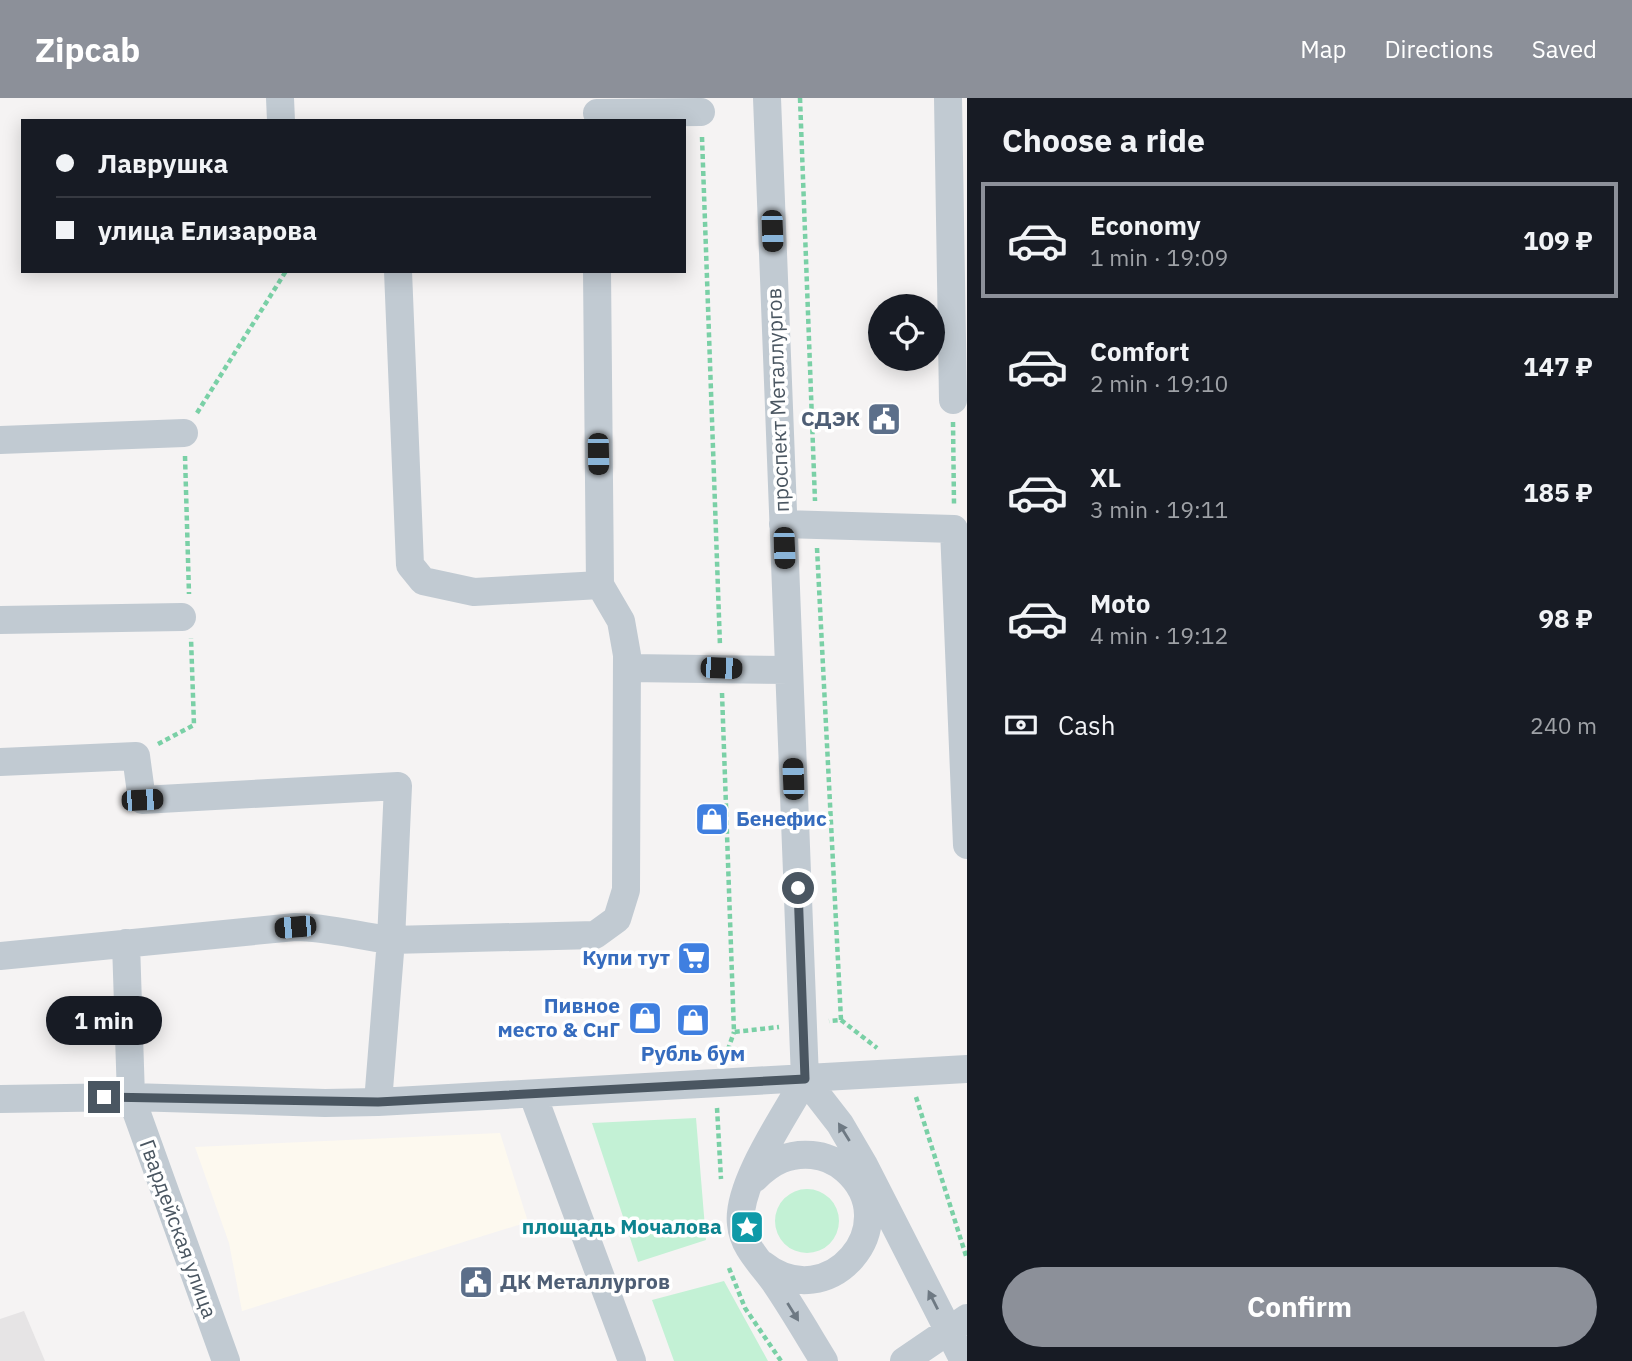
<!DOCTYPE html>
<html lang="en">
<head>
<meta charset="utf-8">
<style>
	:root { --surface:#171b24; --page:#20242c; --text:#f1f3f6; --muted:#9ea1a6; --line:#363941; --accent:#8c9099 }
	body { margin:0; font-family:"IBM Plex Sans",sans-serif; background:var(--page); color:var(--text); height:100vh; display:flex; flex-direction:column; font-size:26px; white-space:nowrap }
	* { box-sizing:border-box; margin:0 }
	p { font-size:23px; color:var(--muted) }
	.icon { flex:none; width:38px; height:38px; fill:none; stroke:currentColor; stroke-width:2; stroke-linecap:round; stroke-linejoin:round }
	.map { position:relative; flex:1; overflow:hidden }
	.panel { display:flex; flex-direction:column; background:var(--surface); width:665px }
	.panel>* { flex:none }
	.top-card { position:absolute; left:21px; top:21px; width:665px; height:154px; border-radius:0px; box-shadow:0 4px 18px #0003; display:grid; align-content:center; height:154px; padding:0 35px; background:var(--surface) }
	.buttons { position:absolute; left:868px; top:196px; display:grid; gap:14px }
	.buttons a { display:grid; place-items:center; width:77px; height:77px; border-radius:50%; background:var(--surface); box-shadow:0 4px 18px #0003; font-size:35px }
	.end { position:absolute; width:32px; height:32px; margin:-16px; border:9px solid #4a5661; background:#fff; box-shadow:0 0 0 4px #fff }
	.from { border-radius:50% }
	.bubble { position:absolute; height:49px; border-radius:24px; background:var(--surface); box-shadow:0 4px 18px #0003; font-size:23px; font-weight:800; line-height:49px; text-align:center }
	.car { position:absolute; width:21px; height:42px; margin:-21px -10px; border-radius:9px; box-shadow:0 0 5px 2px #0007; background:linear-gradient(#222 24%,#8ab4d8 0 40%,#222 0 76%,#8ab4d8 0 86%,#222 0) }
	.top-card b { display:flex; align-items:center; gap:24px; height:66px; font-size:26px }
	.top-card b+b { border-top:2px solid var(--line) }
	.top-card i { width:18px; height:18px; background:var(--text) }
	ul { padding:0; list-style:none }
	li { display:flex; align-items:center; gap:21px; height:116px; margin:0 14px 10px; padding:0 21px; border:4px solid transparent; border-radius:0px }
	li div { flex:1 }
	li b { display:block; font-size:26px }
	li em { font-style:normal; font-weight:800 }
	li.current { border-color:var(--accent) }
	li>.icon { width:63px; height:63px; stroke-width:1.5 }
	h2 { padding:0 35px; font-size:32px; line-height:84px }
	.pay { display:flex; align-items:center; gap:18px; height:77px; padding:0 35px; font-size:26px }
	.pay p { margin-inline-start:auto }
	.cta { display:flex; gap:14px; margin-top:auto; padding:14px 35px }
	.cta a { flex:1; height:80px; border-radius:42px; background:var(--accent); color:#fff; font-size:28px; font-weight:800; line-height:80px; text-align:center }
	header { display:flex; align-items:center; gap:42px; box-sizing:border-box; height:98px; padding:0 35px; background:var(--accent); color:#fff }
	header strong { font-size:33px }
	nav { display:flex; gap:38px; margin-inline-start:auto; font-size:24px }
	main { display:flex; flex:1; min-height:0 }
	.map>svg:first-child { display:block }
</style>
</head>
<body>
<header>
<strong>Zipcab</strong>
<nav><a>Map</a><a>Directions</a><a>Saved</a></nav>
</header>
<main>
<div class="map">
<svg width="967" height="1263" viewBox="0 0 967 1263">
	<rect width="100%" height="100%" fill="#f5f3f3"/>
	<!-- commercial -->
	<path fill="#fdf9ef" d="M 500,1035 L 528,1124 L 242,1213 L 229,1145 L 195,1049 Z"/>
	<!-- education -->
	<path fill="#e6e4e5" d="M 24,1213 L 45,1263 L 0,1263 L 0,1221 Z"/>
	<!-- green -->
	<path fill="#c3f1d5" d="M 696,1020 L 706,1142 L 638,1164 L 592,1025 Z
		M775 1123a32 32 0 1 1 64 0a32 32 0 1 1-64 0Z
		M 724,1183 L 768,1263 L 674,1263 L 652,1202 Z"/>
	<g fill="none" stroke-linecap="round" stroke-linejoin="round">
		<!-- path -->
		<path stroke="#7ad0a6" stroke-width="4.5" stroke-dasharray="5 3.5" stroke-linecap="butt" d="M 800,0 L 815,403
			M 702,39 L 720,548
			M 197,315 L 286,173
			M 953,324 L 954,406
			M 185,358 L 189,496
			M 817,450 L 841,922 L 829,923
			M 722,595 L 734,934 L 779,929
			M 158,646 L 194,627 L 191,540
			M 841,922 L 877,950
			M 725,960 L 734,934
			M 916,999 L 967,1161
			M 717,1010 L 721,1081
			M 729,1170 L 745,1210 L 781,1263"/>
		<!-- minor -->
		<path stroke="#c1cad2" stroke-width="28" d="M 280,0 L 281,23
			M 767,0 L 805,981 C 786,1016 736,1087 741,1126 C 743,1150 763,1167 776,1186 C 793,1211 808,1237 824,1263
			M 948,0 L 953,302
			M 597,15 L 701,14
			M 398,173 L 410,467 L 423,483 L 474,494 L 600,487
			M 0,342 L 184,335
			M 783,426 L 954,431 L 967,747
			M 0,522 L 182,519
			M 628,570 L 789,572
			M 0,664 L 136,658 L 142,702 L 398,688 L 391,842 L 378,1004
			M 126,845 L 131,999 L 226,1263
			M 0,858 L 295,829 C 327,829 358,838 391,842 L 595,837 L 617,821 L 626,792 L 627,557 L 621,523 L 600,487 L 597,173
			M 805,981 L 840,1026 L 864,1067 L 964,1263
			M 533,997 L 632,1263
			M 0,1001 L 131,999 L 325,1005 L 378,1004 L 967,971
			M 755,1080 C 772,1063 789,1055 812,1057 C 825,1058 837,1064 846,1072 C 907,1126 829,1220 762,1166
			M 904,1263 L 967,1220"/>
	</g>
	<!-- one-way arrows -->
	<defs><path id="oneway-solid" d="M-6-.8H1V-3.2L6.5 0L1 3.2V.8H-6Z" transform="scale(1.75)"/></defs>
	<g fill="#6e7983">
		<use href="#oneway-solid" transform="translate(844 1034) rotate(-122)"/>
		<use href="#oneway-solid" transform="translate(933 1202) rotate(-117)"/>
		<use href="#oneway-solid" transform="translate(793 1214) rotate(58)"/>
	</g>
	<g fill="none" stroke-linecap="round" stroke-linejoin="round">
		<!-- route -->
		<path stroke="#4a5661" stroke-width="9" d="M 104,999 L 378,1004 L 805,981 L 798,790"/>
	</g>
	<!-- icons -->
	<defs>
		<g id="civic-square" transform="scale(1.75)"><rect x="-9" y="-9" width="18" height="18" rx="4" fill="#5c6f8a" stroke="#fff"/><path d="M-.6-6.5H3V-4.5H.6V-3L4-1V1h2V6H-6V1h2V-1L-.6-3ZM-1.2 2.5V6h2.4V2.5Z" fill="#fff"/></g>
		<g id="shop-square" transform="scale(1.75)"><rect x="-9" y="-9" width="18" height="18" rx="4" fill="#3f7fe0" stroke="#fff"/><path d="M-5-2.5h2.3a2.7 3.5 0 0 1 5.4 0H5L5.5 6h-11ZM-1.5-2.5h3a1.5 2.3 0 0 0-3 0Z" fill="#fff"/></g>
		<g id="supermarket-square" transform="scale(1.75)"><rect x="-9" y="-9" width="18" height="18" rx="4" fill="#3f7fe0" stroke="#fff"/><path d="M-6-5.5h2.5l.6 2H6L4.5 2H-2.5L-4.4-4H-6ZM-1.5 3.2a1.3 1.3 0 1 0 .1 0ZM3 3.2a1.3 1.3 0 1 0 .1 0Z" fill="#fff"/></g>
		<g id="sight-square" transform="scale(1.75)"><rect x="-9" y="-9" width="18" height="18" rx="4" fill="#0f9aa8" stroke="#fff"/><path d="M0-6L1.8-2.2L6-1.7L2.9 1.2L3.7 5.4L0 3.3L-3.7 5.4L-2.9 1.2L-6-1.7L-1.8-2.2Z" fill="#fff"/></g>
	</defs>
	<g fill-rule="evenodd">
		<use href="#civic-square" x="884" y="321"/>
		<use href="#shop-square" x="712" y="721"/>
		<use href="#supermarket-square" x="694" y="860"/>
		<use href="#shop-square" x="645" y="920"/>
		<use href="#shop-square" x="693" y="922"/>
		<use href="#sight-square" x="747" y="1129"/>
		<use href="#civic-square" x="476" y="1184"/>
	</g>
	<g text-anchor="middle" stroke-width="7" stroke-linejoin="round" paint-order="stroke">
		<!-- street labels -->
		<g font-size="21" fill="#4a5661" stroke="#fff">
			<text transform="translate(778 302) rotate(-92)" y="7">проспект Металлургов</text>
			<text transform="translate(178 1131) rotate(70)" y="7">Гвардейская улица</text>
		</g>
		<!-- service labels -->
		<g font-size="21" font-weight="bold" fill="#4e5e75" stroke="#fff" text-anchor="end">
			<text x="860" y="328">СДЭК</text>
			<text x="500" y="1191" text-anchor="start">ДК Металлургов</text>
		</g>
		<!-- shop labels -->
		<g font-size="21" font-weight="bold" fill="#366cbe" stroke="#fff" text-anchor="end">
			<text x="736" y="728" text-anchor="start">Бенефис</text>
			<text x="670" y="867">Купи тут</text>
			<text x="620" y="915">Пивное<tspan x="620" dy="24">место &amp; СнГ</tspan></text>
			<text x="693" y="963" text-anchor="middle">Рубль бум</text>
		</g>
		<!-- culture labels -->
		<g font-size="21" font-weight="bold" fill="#0d838f" stroke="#fff" text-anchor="end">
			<text x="722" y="1136">площадь Мочалова</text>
		</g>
	</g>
</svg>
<div class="buttons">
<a><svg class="icon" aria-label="locate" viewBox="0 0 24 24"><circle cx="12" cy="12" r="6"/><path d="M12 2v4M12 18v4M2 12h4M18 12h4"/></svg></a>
</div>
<i class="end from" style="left:798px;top:790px"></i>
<i class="end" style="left:104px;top:999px"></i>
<div class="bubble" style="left:46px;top:898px;width:116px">1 min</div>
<i class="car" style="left:772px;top:133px;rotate:178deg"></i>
<i class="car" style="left:598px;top:356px;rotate:179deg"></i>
<i class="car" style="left:784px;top:450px;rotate:178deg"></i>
<i class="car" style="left:721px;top:570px;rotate:92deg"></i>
<i class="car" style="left:793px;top:681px;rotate:358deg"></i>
<i class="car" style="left:142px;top:702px;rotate:87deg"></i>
<i class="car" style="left:295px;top:829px;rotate:265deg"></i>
<div class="top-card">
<b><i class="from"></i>Лаврушка</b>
<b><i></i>улица Елизарова</b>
</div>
</div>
<section class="panel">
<h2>Choose a ride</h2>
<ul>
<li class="current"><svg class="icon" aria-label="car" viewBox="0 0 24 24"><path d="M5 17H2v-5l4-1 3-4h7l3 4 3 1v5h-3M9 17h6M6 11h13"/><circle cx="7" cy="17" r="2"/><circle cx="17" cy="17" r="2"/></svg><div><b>Economy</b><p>1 min · 19:09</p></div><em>109 ₽</em></li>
<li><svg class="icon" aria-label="car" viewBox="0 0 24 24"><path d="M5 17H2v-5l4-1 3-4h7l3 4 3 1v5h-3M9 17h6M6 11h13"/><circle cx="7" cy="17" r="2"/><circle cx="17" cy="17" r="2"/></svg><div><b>Comfort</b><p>2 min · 19:10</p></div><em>147 ₽</em></li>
<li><svg class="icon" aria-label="car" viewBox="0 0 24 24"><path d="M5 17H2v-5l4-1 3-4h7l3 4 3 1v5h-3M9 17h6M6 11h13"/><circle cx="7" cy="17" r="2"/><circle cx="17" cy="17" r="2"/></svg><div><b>XL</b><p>3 min · 19:11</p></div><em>185 ₽</em></li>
<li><svg class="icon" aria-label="car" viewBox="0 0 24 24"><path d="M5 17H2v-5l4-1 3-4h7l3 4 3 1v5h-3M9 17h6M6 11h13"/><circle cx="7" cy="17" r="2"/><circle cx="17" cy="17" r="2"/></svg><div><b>Moto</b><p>4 min · 19:12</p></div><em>98 ₽</em></li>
</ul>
<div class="pay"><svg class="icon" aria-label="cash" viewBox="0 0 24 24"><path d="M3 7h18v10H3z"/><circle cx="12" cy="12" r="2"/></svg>Cash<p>240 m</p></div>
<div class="cta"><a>Confirm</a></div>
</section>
</main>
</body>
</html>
